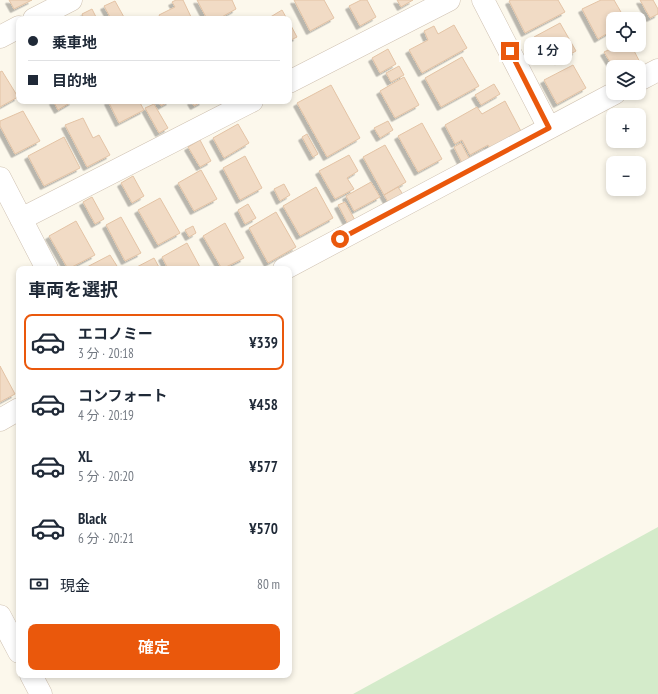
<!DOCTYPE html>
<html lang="ja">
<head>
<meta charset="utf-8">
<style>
	:root { --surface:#fff; --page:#f2f2f3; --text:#1f2937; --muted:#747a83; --line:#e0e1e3; --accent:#ea580c }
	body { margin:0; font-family:"PT Sans Narrow","Noto Sans JP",sans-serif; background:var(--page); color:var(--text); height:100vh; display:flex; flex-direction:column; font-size:15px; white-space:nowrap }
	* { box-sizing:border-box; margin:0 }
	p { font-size:13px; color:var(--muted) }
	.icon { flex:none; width:22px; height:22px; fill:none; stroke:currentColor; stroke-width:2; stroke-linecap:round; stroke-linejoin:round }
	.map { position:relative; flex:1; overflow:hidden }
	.side { position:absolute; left:16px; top:266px; width:276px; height:412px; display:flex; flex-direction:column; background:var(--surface); border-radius:8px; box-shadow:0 2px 6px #0003 }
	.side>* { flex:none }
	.guide { position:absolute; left:16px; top:16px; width:276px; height:88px; border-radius:8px; box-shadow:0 2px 6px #0003; display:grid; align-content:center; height:88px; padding:0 12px; background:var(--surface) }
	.controls { position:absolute; left:606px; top:12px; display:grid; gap:8px }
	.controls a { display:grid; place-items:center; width:40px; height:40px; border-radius:8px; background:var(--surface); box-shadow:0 2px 6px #0003; font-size:20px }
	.end { position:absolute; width:18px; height:18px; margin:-9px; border:5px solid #ea580c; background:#fff; box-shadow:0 0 0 2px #fff }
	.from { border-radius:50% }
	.bubble { position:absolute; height:28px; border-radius:8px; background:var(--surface); box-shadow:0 2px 6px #0003; font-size:13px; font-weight:600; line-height:28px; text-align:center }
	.guide b { display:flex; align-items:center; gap:14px; height:38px; font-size:15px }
	.guide b+b { border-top:1px solid var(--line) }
	.guide i { width:10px; height:10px; background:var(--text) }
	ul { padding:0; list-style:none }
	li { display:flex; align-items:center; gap:12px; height:56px; margin:0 8px 6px; padding:0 4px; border:2px solid transparent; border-radius:8px }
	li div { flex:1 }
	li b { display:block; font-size:15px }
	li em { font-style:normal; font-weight:600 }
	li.on { border-color:var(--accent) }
	li>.icon { width:36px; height:36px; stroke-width:1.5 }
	h2 { padding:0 12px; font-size:18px; line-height:48px }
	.pay { display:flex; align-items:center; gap:10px; height:44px; padding:0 12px; font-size:15px }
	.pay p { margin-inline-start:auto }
	.cta { display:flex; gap:8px; margin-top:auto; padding:8px 12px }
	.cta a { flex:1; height:46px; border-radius:8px; background:var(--accent); color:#fff; font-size:16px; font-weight:600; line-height:46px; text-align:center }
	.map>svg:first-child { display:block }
</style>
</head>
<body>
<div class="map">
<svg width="658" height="694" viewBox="0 0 658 694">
	<defs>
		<filter id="shadow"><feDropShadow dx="-3.5" dy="3.5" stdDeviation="0" flood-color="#0004"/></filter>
	</defs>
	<rect width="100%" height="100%" fill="#fcf8ec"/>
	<!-- green -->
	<path fill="#d4ebca" d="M 658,527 L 658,694 L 353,694 Z"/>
	<!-- building -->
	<path fill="#f1dbc5" stroke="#e3c3a5" filter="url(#shadow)" d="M 9,0 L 32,0 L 14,9 Z
		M 176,0 L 183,0 L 192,19 L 161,19 L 159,15 L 175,7 L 172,2 Z
		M 197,0 L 232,0 L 236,9 L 218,19 L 207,19 Z
		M 294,0 L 324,0 L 334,18 L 310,31 Z
		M 361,0 L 367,0 L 376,17 L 360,26 L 349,6 Z
		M 397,0 L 413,0 L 401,7 Z
		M 511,0 L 558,0 L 565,12 L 525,33 L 509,1 Z
		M 601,0 L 614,0 L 625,19 L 613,19 L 613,30 L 598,39 L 582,9 Z
		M 640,0 L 653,0 L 658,9 L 658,14 L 650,18 Z
		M 115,1 L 125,19 L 111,19 L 104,6 Z
		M 92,9 L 97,19 L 84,19 L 82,14 Z
		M 282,10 L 287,19 L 267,19 Z
		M 289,22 L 297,37 L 289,41 Z
		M 560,23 L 576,51 L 558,61 L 552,51 L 544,55 L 534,37 Z
		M 454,25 L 467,48 L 422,73 L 409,50 L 428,40 L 424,31 L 434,26 L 438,34 Z
		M 619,45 L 631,45 L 644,70 L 639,73 L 639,67 L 613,67 L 604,52 Z
		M 388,49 L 396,64 L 380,73 L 372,58 Z
		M 462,57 L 479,86 L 441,107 L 425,78 Z
		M 573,65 L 586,88 L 557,104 L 544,80 Z
		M 399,66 L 404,75 L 391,82 L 386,73 Z
		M 2,71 L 18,97 L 0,107 L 0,72 Z
		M 404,77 L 419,105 L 395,118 L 380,91 Z
		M 494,84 L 500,94 L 481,105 L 475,95 Z
		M 331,85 L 360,138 L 327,157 L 297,103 Z
		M 53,101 L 73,101 L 58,110 Z
		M 108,101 L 139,101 L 144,110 L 119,123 Z
		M 158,101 L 170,101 L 161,106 Z
		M 191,101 L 203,101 L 194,106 Z
		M 505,101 L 523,135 L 492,152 L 488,145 L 470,155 L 462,140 L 455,144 L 445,125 L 477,107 L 482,114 Z
		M 154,104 L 168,128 L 159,133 L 145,108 Z
		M 23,111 L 40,141 L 15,154 L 0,126 L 0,121 Z
		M 83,118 L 93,138 L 99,135 L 110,155 L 87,167 L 65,125 Z
		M 388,121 L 393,130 L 380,138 L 374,128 Z
		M 422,123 L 442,159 L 418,172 L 398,136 Z
		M 238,124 L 249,143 L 224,158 L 213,138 Z
		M 307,134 L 318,154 L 313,157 L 302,137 Z
		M 64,137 L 80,168 L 44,186 L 28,156 Z
		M 200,140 L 211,161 L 200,167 L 188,147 Z
		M 461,143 L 470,160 L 462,163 L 454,147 Z
		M 385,145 L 406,182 L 384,195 L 363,157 Z
		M 349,155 L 358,171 L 347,178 L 354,189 L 335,199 L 319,171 Z
		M 245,156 L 262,188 L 240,200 L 223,168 Z
		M 201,170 L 217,199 L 194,211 L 178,183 Z
		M 133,176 L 144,196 L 132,203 L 121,183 Z
		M 371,182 L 380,197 L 354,211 L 346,196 Z
		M 284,184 L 290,195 L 280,201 L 274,189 Z
		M 316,187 L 333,218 L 300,236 L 283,206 Z
		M 398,187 L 404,196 L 389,204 L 384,195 Z
		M 92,197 L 104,219 L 95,224 L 83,202 Z
		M 160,198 L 180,233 L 158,245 L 138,210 Z
		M 345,202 L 356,222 L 349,226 L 338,205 Z
		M 248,204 L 256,218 L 245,224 L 238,210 Z
		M 276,212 L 296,247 L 268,263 L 249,228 Z
		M 121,217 L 141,253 L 125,261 L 106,225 Z
		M 76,221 L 95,255 L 68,269 L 49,236 Z
		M 225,223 L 244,258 L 222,269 L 203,236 Z
		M 193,226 L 196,233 L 189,237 L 185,230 Z
		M 187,243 L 201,269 L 168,269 L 162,257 Z
		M 110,255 L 117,266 L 111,269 L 89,269 L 87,267 Z
		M 154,258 L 160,269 L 133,269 Z
		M 0,366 L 15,394 L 0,402 Z"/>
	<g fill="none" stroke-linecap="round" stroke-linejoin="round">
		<!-- minor casing -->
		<g stroke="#cfc1b1" stroke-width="23">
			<path id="minor" d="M 483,0 L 549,128
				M 34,19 L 71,0
				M 0,37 L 19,27
				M 639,80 L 658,70
				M 289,82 L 449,0
				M 0,178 L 47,269
				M 21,219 L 252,101
				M 284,269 L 615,93
				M 0,420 L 19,409"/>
		</g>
		<!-- tertiary casing -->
		<g stroke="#cfc1b1" stroke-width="23">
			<path id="tertiary" d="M 0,616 L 19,652
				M 31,675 L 41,694"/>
		</g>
		<!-- minor -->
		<use href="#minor" stroke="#fff" stroke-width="22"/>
		<!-- tertiary -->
		<use href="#tertiary" stroke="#fff" stroke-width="22"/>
	</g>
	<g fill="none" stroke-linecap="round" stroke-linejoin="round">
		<!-- route -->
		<path stroke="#ea580c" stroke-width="5" d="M 340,239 L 549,128 L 510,51"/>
	</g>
</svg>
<div class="controls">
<a><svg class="icon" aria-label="locate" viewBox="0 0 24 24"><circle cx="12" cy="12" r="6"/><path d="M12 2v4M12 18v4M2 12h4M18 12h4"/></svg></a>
<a><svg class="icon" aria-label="layers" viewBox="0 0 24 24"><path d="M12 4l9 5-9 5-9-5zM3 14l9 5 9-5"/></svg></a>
<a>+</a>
<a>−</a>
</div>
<i class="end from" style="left:340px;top:239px"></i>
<i class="end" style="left:510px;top:51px"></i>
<div class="bubble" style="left:524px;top:37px;width:48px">1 分</div>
<div class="guide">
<b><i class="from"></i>乗車地</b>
<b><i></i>目的地</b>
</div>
<section class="side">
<h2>車両を選択</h2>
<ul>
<li class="on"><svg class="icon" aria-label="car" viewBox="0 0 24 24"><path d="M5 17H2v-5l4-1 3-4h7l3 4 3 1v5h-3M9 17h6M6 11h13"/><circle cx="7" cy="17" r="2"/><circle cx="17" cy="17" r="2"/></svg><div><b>エコノミー</b><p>3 分 · 20:18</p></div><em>¥339</em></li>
<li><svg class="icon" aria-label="car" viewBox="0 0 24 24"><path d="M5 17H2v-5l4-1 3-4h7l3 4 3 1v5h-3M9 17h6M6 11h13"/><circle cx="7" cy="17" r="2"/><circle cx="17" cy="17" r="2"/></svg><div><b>コンフォート</b><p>4 分 · 20:19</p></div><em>¥458</em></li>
<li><svg class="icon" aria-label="car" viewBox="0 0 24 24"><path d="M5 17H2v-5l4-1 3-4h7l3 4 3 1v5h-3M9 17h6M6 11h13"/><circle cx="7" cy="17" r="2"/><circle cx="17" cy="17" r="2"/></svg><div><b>XL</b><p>5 分 · 20:20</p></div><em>¥577</em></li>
<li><svg class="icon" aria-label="car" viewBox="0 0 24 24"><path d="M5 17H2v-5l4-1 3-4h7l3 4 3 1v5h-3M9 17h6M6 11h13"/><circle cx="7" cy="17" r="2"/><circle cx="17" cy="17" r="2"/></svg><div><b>Black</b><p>6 分 · 20:21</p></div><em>¥570</em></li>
</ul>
<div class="pay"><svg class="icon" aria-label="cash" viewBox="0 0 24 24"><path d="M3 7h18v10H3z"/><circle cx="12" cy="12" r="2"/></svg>現金<p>80 m</p></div>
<div class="cta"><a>確定</a></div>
</section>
</div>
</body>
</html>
